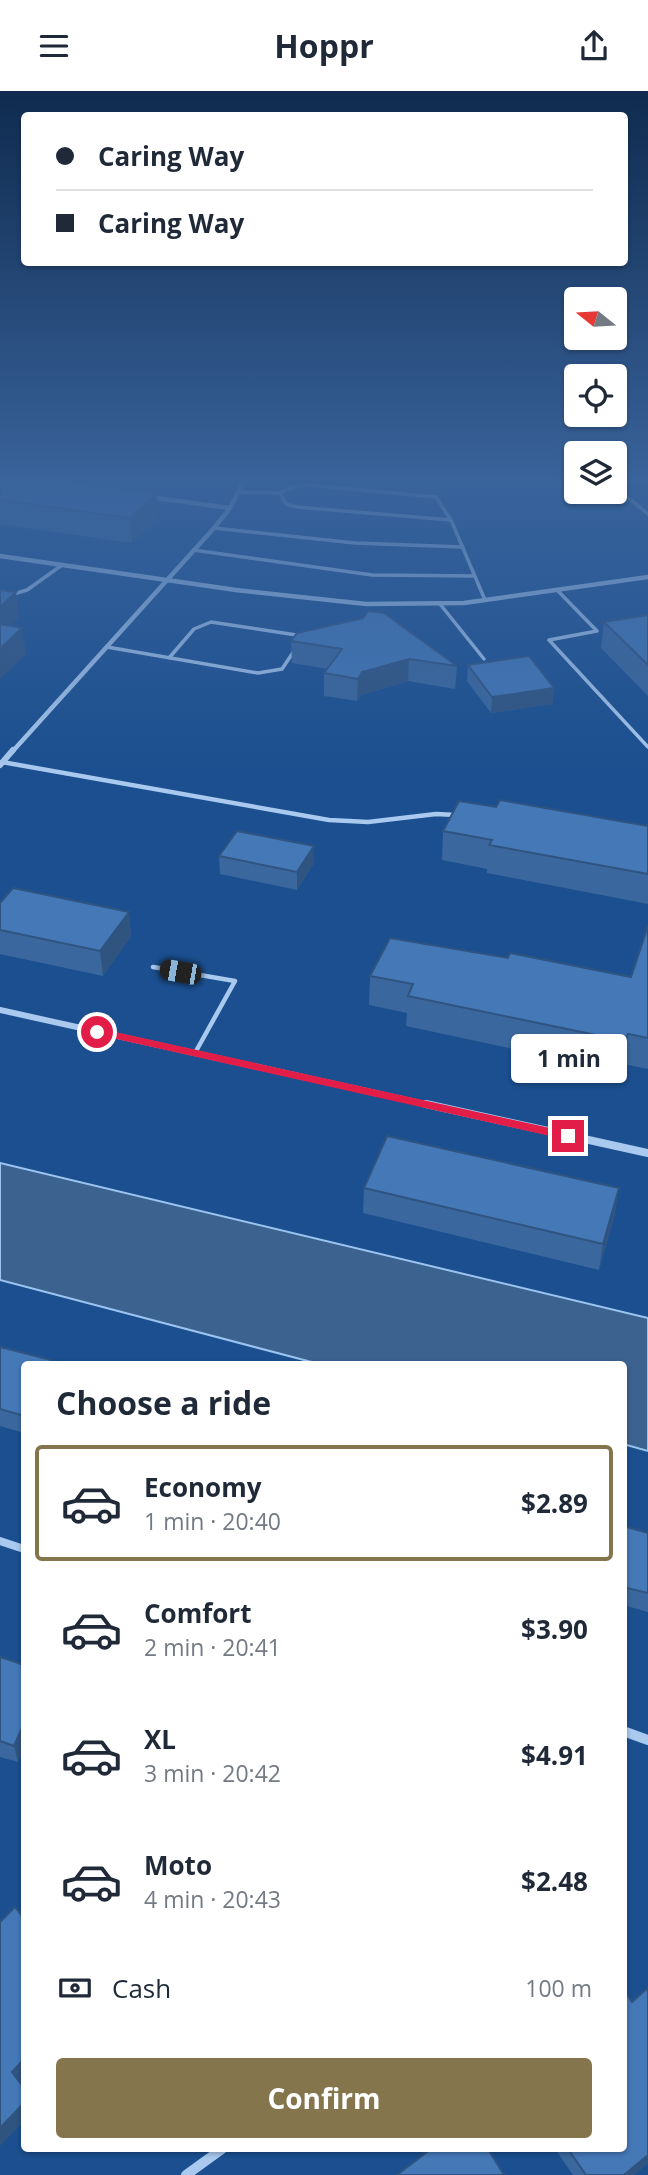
<!DOCTYPE html>
<html lang="en">
<head>
<meta charset="utf-8">
<style>
	:root { --surface:#fff; --page:#f6f6f7; --text:#1f2937; --muted:#747a83; --line:#e0e1e3; --accent:#84754c }
	body { margin:0; font-family:"Open Sans",sans-serif; background:var(--page); color:var(--text); height:100vh; display:flex; flex-direction:column; font-size:26px; white-space:nowrap }
	* { box-sizing:border-box; margin:0 }
	p { font-size:23px; color:var(--muted) }
	.icon { flex:none; width:38px; height:38px; fill:none; stroke:currentColor; stroke-width:2; stroke-linecap:round; stroke-linejoin:round }
	.map { position:relative; flex:1; overflow:hidden }
	.sheet { position:absolute; left:21px; top:1270px; width:606px; height:791px; display:flex; flex-direction:column; background:var(--surface); border-radius:7px; box-shadow:0 2px 5px #0004 }
	.sheet>* { flex:none }
	.top-card { position:absolute; left:21px; top:21px; width:607px; height:154px; border-radius:7px; box-shadow:0 2px 5px #0004; display:grid; align-content:center; height:154px; padding:0 35px; background:var(--surface) }
	.needle { width:46px; rotate:288deg }
	.controls { position:absolute; left:564px; top:196px; display:grid; gap:14px }
	.controls a { display:grid; place-items:center; width:63px; height:63px; border-radius:7px; background:var(--surface); box-shadow:0 2px 5px #0004; font-size:35px }
	.end { position:absolute; width:32px; height:32px; margin:-16px; border:9px solid #e11d48; background:#fff; box-shadow:0 0 0 4px #fff }
	.from { border-radius:50% }
	.bubble { position:absolute; height:49px; border-radius:7px; background:var(--surface); box-shadow:0 2px 5px #0004; font-size:23px; font-weight:700; line-height:49px; text-align:center }
	.car { position:absolute; width:21px; height:42px; margin:-21px -10px; border-radius:9px; box-shadow:0 0 5px 2px #0007; background:linear-gradient(#222 24%,#8ab4d8 0 40%,#222 0 76%,#8ab4d8 0 86%,#222 0) }
	.top-card b { display:flex; align-items:center; gap:24px; height:66px; font-size:26px }
	.top-card b+b { border-top:2px solid var(--line) }
	.top-card i { width:18px; height:18px; background:var(--text) }
	ul { padding:0; list-style:none }
	li { display:flex; align-items:center; gap:21px; height:116px; margin:0 14px 10px; padding:0 21px; border:4px solid transparent; border-radius:7px }
	li div { flex:1 }
	li b { display:block; font-size:26px }
	li em { font-style:normal; font-weight:700 }
	li.on { border-color:var(--accent) }
	li>.icon { width:63px; height:63px; stroke-width:1.5 }
	h2 { padding:0 35px; font-size:32px; line-height:84px }
	.pay { display:flex; align-items:center; gap:18px; height:77px; padding:0 35px; font-size:26px }
	.pay p { margin-inline-start:auto }
	.button { display:flex; gap:14px; margin-top:auto; padding:14px 35px }
	.button a { flex:1; height:80px; border-radius:7px; background:var(--accent); color:#fff; font-size:28px; font-weight:700; line-height:80px; text-align:center }
	header { display:flex; justify-content:space-between; align-items:center; height:91px; padding:0 35px; background:var(--surface); font-size:32px; font-weight:700 }
	.map>svg:first-child { display:block }
</style>
</head>
<body>
<header><svg class="icon" aria-label="menu" viewBox="0 0 24 24"><path d="M4 6h16M4 12h16M4 18h16"/></svg>Hoppr<svg class="icon" aria-label="share" viewBox="0 0 24 24"><path d="M12 15V3M7 8l5-5 5 5M5 13v7h14v-7"/></svg></header>
<div class="map">
<svg width="648" height="2084" viewBox="0 0 648 2084">
	<rect width="100%" height="100%" fill="#1b4f8f"/>
	<!-- water -->
	<path fill="#3c6290" stroke="#9cc4f0" stroke-width="2" d="M 0,1072 L 648,1227 L 648,1360 L 623,1353 L 623,1274 L 323,1274 L 0,1189 Z"/>
	<g fill="none" stroke-linecap="round" stroke-linejoin="round">
		<!-- lane-far1 -->
		<path stroke="#a9c9ee" stroke-width="3.5" d="M 614,392 L 648,391
			M 614,395 L 648,423
			M 239,401 L 280,402 L 292,396 L 309,394 L 436,406 L 451,429 L 485,509
			M 280,402 L 286,413 L 297,416 L 451,429
			M 214,437 L 355,452 L 463,456
			M 193,459 L 372,484 L 475,485
			M 557,499 L 597,540 L 549,549 L 648,656
			M 0,507 L 27,499 L 62,474
			M 440,513 L 484,568
			M 107,556 L 258,582 L 282,578 L 294,560
			M 169,567 L 194,538 L 211,531 L 303,545"/>
		<!-- lane -->
		<path stroke="#a9c9ee" stroke-width="4.5" d="M 2,671 L 329,729 L 368,731 L 436,723 L 456,724
			M 153,876 L 235,890 L 195,962"/>
		<!-- street-far3 -->
		<path stroke="#a9c9ee" stroke-width="4.5" d="M 149,406 L 230,417
			M 0,465 L 236,499 L 366,513 L 464,512 L 648,486
			M 12,661 L 214,437 L 230,417 L 244,390"/>
		<!-- street-far2 -->
		<path stroke="#a9c9ee" stroke-width="6" d="M 0,674 L 13,659
			M 0,919 L 434,1015"/>
		<!-- street-far1 -->
		<path stroke="#a9c9ee" stroke-width="8" d="M 426,1013 L 648,1062
			M 0,1450 L 24,1458"/>
		<!-- street -->
		<path stroke="#a9c9ee" stroke-width="10" d="M 623,1640 L 648,1649
			M 186,2084 L 222,2058"/>
	</g>
	<!-- wall -->
	<path fill="#3a679d" d="M 0,390 L 156,402 L 158,427 L 132,452 L 0,433 Z
		M 648,524 L 648,605 L 601,557 L 604,531 Z
		M 291,550 L 457,575 L 455,598 L 408,590 L 362,604 L 357,610 L 324,605 L 324,582 L 328,578 L 292,572 Z
		M 468,574 L 554,597 L 552,613 L 491,622 L 467,590 Z
		M 496,716 L 648,735 L 648,813 L 487,782 L 487,778 L 442,769 L 443,740 Z
		M 219,765 L 314,772 L 297,799 L 220,783 Z
		M 0,812 L 129,821 L 131,845 L 103,885 L 0,863 Z
		M 648,835 L 648,978 L 623,973 L 620,981 L 406,935 L 407,922 L 369,914 L 370,885 L 508,867 L 631,886 Z
		M 364,1097 L 615,1123 L 599,1179 L 363,1122 Z
		M 0,1256 L 51,1269 L 52,1274 L 24,1274 L 24,1342 L 0,1335 Z
		M 623,1435 L 648,1442 L 648,1521 L 623,1514 Z
		M 0,1566 L 18,1671 L 0,1666 Z
		M 648,1897 L 648,2072 L 634,2084 L 573,2084 L 555,2058 L 623,2058 L 632,1911 Z"/>
	<!-- shaded-wall -->
	<path fill="#305480" d="M 156,402 L 158,427 L 132,452 L 130,427 Z
		M 16,501 L 19,527 L 0,545 L 0,516 Z
		M 22,537 L 26,563 L 0,588 L 0,558 Z
		M 409,568 L 408,590 L 362,604 L 357,610 L 358,588 L 362,581 Z
		M 554,597 L 552,613 L 491,622 L 492,606 Z
		M 314,755 L 314,772 L 297,799 L 297,781 Z
		M 129,821 L 131,845 L 103,885 L 100,860 Z
		M 628,943 L 623,973 L 620,981 L 625,950 Z
		M 619,1097 L 615,1123 L 599,1179 L 603,1153 Z
		M 24,1632 L 24,1658 L 18,1671 L 14,1655 Z
		M 24,1968 L 24,1987 L 17,1994 L 12,1981 Z
		M 24,2012 L 24,2030 L 0,2055 L 0,2037 Z
		M 648,2064 L 648,2072 L 634,2084 L 624,2084 Z"/>
	<!-- building -->
	<path fill="#4478b7" stroke="#305480" stroke-width="2" d="M 0,390 L 64,390 L 156,402 L 130,427 L 0,409 Z
		M 0,499 L 16,501 L 0,516 Z
		M 368,520 L 384,522 L 457,575 L 409,568 L 362,581 L 358,588 L 324,582 L 342,558 L 291,550 L 297,542 L 363,527 Z
		M 648,524 L 648,574 L 604,531 Z
		M 0,533 L 22,537 L 0,558 Z
		M 529,565 L 554,597 L 492,606 L 468,574 Z
		M 500,709 L 648,735 L 648,783 L 489,754 L 492,749 L 443,740 L 459,710 L 496,716 Z
		M 237,740 L 314,755 L 297,781 L 219,765 Z
		M 13,797 L 129,821 L 100,860 L 0,839 L 0,812 Z
		M 648,835 L 648,947 L 628,943 L 625,950 L 408,905 L 413,893 L 370,885 L 390,847 L 508,867 L 510,862 L 631,886 Z
		M 387,1045 L 619,1097 L 603,1153 L 364,1097 Z
		M 0,1256 L 51,1269 L 49,1274 L 24,1274 L 24,1325 L 0,1318 Z
		M 623,1435 L 648,1442 L 648,1502 L 623,1496 Z
		M 0,1566 L 24,1574 L 24,1632 L 14,1655 L 0,1650 Z
		M 15,1816 L 24,1827 L 24,1968 L 12,1981 L 24,1997 L 24,2012 L 0,2037 L 0,1831 Z
		M 648,1897 L 648,2064 L 624,2084 L 586,2084 L 568,2058 L 623,2058 L 623,1908 L 627,1904 L 632,1911 Z
		M 431,2058 L 488,2058 L 504,2084 L 397,2084 Z"/>
	<!-- sky -->
	<linearGradient id="sky" x2="0" y2="1"><stop stop-color="#0f2b4f"/><stop offset="0.57" stop-color="#39639b"/><stop offset="1" stop-color="#39639b" stop-opacity="0"/></linearGradient>
	<rect width="648" height="681" fill="url(#sky)"/>
	<!-- route -->
	<path fill="#e11d48" d="M 97,937 L 568,1041 L 574,1045 L 568,1049 L 94,943 L 92,941 Z"/>
</svg>
<div class="controls">
<a><svg class="needle" viewBox="-14 -14 28 28"><path d="M0-13l5 13h-10z" fill="#e53935"/><path d="M0 13l5-13h-10z" fill="#747a83"/></svg></a>
<a><svg class="icon" aria-label="locate" viewBox="0 0 24 24"><circle cx="12" cy="12" r="6"/><path d="M12 2v4M12 18v4M2 12h4M18 12h4"/></svg></a>
<a><svg class="icon" aria-label="layers" viewBox="0 0 24 24"><path d="M12 4l9 5-9 5-9-5zM3 14l9 5 9-5"/></svg></a>
</div>
<i class="end from" style="left:97px;top:941px"></i>
<i class="end" style="left:568px;top:1045px"></i>
<div class="bubble" style="left:511px;top:943px;width:116px">1 min</div>
<i class="car" style="left:180px;top:881px;rotate:280deg"></i>
<div class="top-card">
<b><i class="from"></i>Caring Way</b>
<b><i></i>Caring Way</b>
</div>
<section class="sheet">
<h2>Choose a ride</h2>
<ul>
<li class="on"><svg class="icon" aria-label="car" viewBox="0 0 24 24"><path d="M5 17H2v-5l4-1 3-4h7l3 4 3 1v5h-3M9 17h6M6 11h13"/><circle cx="7" cy="17" r="2"/><circle cx="17" cy="17" r="2"/></svg><div><b>Economy</b><p>1 min · 20:40</p></div><em>$2.89</em></li>
<li><svg class="icon" aria-label="car" viewBox="0 0 24 24"><path d="M5 17H2v-5l4-1 3-4h7l3 4 3 1v5h-3M9 17h6M6 11h13"/><circle cx="7" cy="17" r="2"/><circle cx="17" cy="17" r="2"/></svg><div><b>Comfort</b><p>2 min · 20:41</p></div><em>$3.90</em></li>
<li><svg class="icon" aria-label="car" viewBox="0 0 24 24"><path d="M5 17H2v-5l4-1 3-4h7l3 4 3 1v5h-3M9 17h6M6 11h13"/><circle cx="7" cy="17" r="2"/><circle cx="17" cy="17" r="2"/></svg><div><b>XL</b><p>3 min · 20:42</p></div><em>$4.91</em></li>
<li><svg class="icon" aria-label="car" viewBox="0 0 24 24"><path d="M5 17H2v-5l4-1 3-4h7l3 4 3 1v5h-3M9 17h6M6 11h13"/><circle cx="7" cy="17" r="2"/><circle cx="17" cy="17" r="2"/></svg><div><b>Moto</b><p>4 min · 20:43</p></div><em>$2.48</em></li>
</ul>
<div class="pay"><svg class="icon" aria-label="cash" viewBox="0 0 24 24"><path d="M3 7h18v10H3z"/><circle cx="12" cy="12" r="2"/></svg>Cash<p>100 m</p></div>
<div class="button"><a>Confirm</a></div>
</section>
</div>
</body>
</html>
